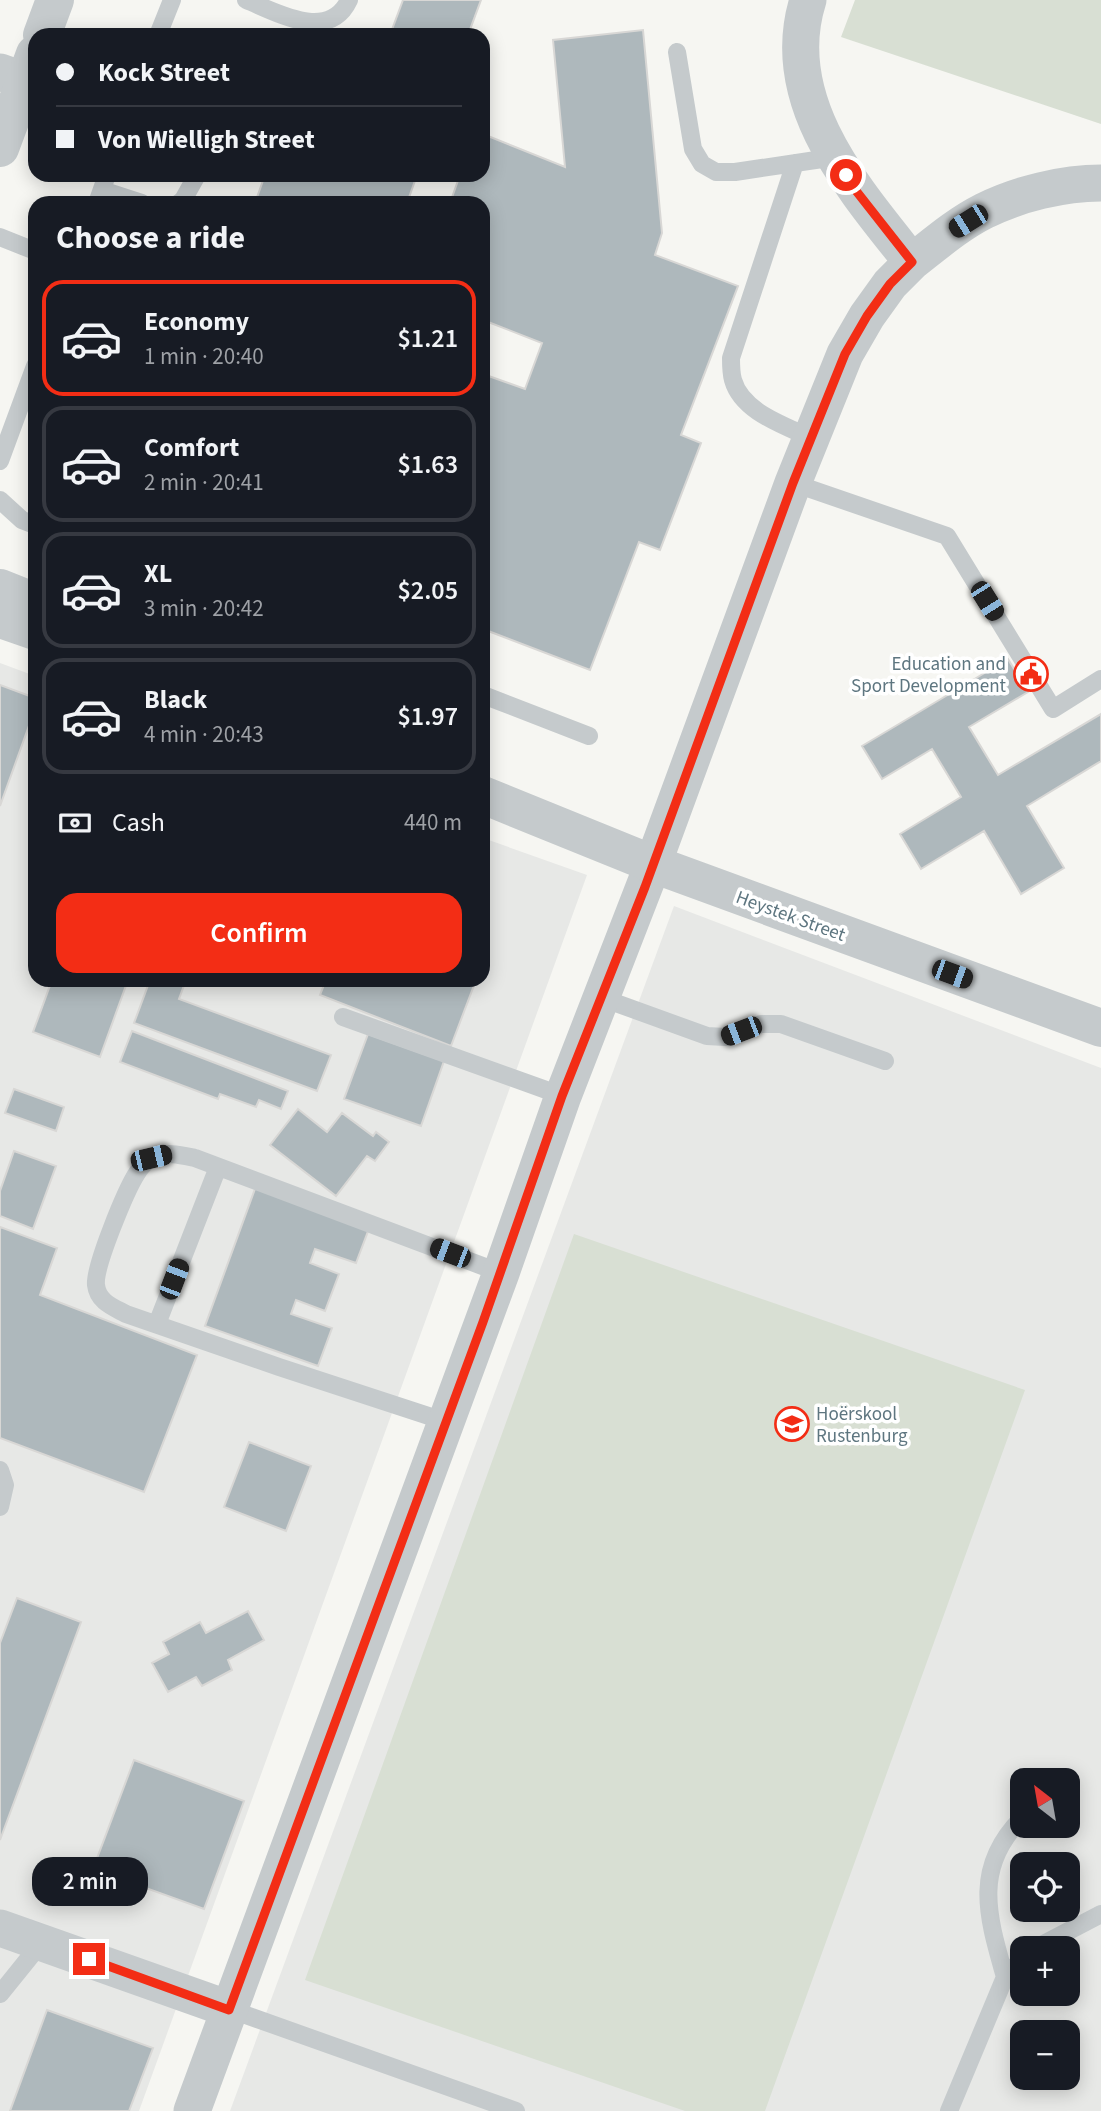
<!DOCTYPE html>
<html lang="en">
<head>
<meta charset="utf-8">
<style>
	:root { --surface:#171b24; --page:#20242c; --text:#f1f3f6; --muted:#9ea1a6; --line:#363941; --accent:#f32d15 }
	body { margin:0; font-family:"Source Sans 3",sans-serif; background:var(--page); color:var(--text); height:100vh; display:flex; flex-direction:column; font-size:26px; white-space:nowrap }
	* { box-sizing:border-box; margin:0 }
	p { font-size:23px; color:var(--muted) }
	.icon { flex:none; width:38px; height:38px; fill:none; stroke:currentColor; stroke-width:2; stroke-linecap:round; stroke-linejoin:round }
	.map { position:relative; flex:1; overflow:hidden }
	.panel { position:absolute; left:28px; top:196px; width:462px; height:791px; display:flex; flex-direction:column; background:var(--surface); border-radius:21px; box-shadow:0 4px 18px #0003 }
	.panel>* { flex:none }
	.top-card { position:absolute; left:28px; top:28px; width:462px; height:154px; border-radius:21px; box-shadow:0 4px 18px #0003; display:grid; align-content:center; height:154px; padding:0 28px; background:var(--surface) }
	.needle { width:46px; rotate:329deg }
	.controls { position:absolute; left:1010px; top:1768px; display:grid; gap:14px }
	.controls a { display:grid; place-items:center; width:70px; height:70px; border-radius:14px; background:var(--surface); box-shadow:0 4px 18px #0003; font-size:35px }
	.end { position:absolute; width:32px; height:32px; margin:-16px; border:9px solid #f32d15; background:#fff; box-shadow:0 0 0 4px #fff }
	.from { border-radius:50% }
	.bubble { position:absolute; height:49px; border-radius:21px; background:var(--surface); box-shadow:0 4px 18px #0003; font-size:23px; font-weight:600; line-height:49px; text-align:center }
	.car { position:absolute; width:21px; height:42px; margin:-21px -10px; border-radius:9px; box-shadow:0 0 5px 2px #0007; background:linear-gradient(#222 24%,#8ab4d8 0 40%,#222 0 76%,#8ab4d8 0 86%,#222 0) }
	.top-card b { display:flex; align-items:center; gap:24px; height:66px; font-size:26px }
	.top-card b+b { border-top:2px solid var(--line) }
	.top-card i { width:18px; height:18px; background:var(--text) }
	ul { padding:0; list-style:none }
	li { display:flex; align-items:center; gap:21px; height:116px; margin:0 14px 10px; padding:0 14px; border:4px solid var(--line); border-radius:21px }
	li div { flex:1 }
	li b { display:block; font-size:26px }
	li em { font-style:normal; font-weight:600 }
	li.active { border-color:var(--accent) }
	li>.icon { width:63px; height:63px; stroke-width:1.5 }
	h2 { padding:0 28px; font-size:32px; line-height:84px }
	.pay { display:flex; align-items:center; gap:18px; height:77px; padding:0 28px; font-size:26px }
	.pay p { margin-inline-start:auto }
	.primary-button { display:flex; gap:14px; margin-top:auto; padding:14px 28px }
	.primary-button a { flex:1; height:80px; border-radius:21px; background:var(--accent); color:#fff; font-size:28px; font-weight:600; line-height:80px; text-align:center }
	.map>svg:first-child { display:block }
</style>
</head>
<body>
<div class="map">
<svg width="1101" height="2111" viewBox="0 0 1101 2111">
	<rect width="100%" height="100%" fill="#f6f6f2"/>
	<!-- built -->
	<path fill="#e7e8e6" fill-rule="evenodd" d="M 0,663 L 35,676 L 35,980 L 483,980 L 483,838 L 587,875 L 139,2111 L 0,2111 Z
		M 674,906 L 1101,1068 L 1101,2111 L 230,2111 ZM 1022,1780 L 1068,1780 L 1068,1825 L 1022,1825 ZM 1022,1864 L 1068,1864 L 1068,1909 L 1022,1909 ZM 1022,1948 L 1068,1948 L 1068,1993 L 1022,1993 ZM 1022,2032 L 1068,2032 L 1068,2077 L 1022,2077 Z"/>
	<!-- green -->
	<path fill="#d8dfd3" d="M 855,0 L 1101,0 L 1101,124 L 841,37 Z
		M 574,1234 L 1025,1390 L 765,2111 L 685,2111 L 305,1980 Z"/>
	<!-- building -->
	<path fill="#aeb8bc" stroke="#d8d7d5" stroke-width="2" d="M 403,0 L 481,0 L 468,35 L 390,35 Z
		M 643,30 L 662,233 L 655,255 L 738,286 L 681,435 L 701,443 L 660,550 L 639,542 L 590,670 L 483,629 L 483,374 L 525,389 L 542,343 L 483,320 L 483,203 L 450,203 L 460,175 L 483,175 L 483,134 L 565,167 L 553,40 Z
		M 265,175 L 417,175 L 407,203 L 255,203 Z
		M 1008,659 L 1028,692 L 969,727 L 998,775 L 1101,714 L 1101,761 L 1027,806 L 1064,868 L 1021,894 L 984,831 L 921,869 L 900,834 L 961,797 L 932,749 L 882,779 L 862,746 Z
		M 0,685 L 35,698 L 35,709 L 0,806 Z
		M 52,980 L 128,980 L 100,1057 L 33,1032 Z
		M 150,980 L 186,980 L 179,999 L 331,1055 L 317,1091 L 134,1023 Z
		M 326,980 L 476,980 L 451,1046 L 320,995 Z
		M 132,1031 L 288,1091 L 281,1109 L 259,1100 L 256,1107 L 220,1094 L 218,1099 L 120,1062 Z
		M 368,1034 L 444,1061 L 421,1126 L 344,1099 Z
		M 14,1089 L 64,1107 L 56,1131 L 5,1113 Z
		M 298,1109 L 327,1132 L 342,1113 L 373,1136 L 376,1132 L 389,1142 L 375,1161 L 367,1156 L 336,1196 L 270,1145 Z
		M 14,1151 L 56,1166 L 33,1229 L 0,1216 L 0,1191 Z
		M 256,1186 L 370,1226 L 356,1263 L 315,1249 L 310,1263 L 339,1274 L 325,1311 L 296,1300 L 291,1314 L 332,1328 L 318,1366 L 205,1326 Z
		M 0,1227 L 57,1248 L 40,1295 L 197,1355 L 144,1492 L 0,1438 Z
		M 249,1442 L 311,1466 L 286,1531 L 224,1507 Z
		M 17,1598 L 81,1622 L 0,1840 L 0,1643 Z
		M 248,1611 L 264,1640 L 228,1660 L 232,1670 L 202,1686 L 196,1677 L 168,1692 L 152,1663 L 169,1654 L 163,1642 L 200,1622 L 206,1633 Z
		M 134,1760 L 244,1801 L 204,1909 L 93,1869 Z
		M 47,2010 L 153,2048 L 129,2111 L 10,2111 Z"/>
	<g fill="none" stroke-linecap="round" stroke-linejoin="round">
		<!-- service -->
		<path stroke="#c5cacc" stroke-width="18" d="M 246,0 C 276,12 329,43 349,0
			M 158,35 L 172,0
			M 677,52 L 693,149 L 702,164 L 716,172 L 735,172 L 836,157
			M 795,163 L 731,358 C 731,364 731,373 733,380 C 742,412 784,425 811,438
			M 102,190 L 142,203
			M 97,203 L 107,175
			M 179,203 L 183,200 L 197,175
			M 0,237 L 35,251
			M 0,461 L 35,366
			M 793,483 L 947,536 L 1053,709 L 1101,679
			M 0,500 L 22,520 L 35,525
			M 483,695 L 589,736
			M 602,998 L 707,1036 L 725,1037 L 761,1024 L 781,1024 L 885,1061
			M 343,1017 L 563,1096
			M 157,1324 L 218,1167
			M 447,1422 L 279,1367 L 126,1314 C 113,1307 98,1302 96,1285 C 94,1267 126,1190 137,1173 C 140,1168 147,1160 152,1158 C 166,1151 181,1155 195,1158 L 501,1273
			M 0,1470 L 5,1485 L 0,1507
			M 1068,1784 L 1069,1783
			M 1036,1948 L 1101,1914
			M 1005,1977 C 988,1917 972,1868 1022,1818
			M 0,1994 L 42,1942
			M 229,2009 L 516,2111
			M 949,2111 L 1005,1977 L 1022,1959"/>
		<!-- minor -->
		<path stroke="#c5cacc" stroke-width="37" d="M 0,72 L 25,81
			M 912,262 C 935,244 958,224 984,211 C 1018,194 1063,183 1101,183
			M 0,1928 L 229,2009
			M 192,2111 L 501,1273 L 563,1096 L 653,864 L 793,483 L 845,354 L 867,316 L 890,284 L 912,262 C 854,189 776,101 808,0"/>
		<!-- tertiary -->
		<path stroke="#c5cacc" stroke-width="38" d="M 42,35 L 55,0
			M 0,148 L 35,54
			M 0,588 L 35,602
			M 0,619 L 35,631
			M 483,795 L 653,864 L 1101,1028"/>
	</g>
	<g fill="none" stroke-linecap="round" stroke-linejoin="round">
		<!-- route -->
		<path stroke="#f32d15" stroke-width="9" d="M 89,1959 L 229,2010 L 483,1322 L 562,1096 L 645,887 L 793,483 L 845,354 L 867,316 L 890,284 L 912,262 L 857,192 L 846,175"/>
	</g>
	<!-- icons -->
	<defs>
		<g id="civic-ring" transform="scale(1.75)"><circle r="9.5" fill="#fff" stroke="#f32d15" stroke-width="1.5"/><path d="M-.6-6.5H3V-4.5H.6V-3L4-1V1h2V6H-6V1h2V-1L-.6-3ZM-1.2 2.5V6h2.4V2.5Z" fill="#f32d15"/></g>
		<g id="university-ring" transform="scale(1.75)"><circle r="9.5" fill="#fff" stroke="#f32d15" stroke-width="1.5"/><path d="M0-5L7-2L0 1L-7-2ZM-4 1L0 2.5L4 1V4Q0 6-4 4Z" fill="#f32d15"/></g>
	</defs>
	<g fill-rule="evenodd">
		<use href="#civic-ring" x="1031" y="674"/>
		<use href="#university-ring" x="792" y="1424"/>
	</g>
	<g text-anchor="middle" stroke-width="7" stroke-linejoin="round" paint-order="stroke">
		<!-- poi labels -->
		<g font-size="19" fill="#5e7680" stroke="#fff" text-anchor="end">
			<text x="1006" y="670">Education and<tspan x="1006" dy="22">Sport Development</tspan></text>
			<text x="816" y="1420" text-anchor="start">Hoërskool<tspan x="816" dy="22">Rustenburg</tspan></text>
		</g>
		<!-- street labels -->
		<g font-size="19" fill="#5e7680" stroke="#fff">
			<text transform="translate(791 915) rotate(20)" y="7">Heystek Street</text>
		</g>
	</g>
</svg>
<div class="controls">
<a><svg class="needle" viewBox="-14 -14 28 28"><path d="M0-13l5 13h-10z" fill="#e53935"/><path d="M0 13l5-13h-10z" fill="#9ea1a6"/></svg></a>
<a><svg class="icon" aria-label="locate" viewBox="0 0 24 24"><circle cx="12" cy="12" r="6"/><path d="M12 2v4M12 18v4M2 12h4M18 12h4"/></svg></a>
<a>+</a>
<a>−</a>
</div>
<i class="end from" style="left:846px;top:175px"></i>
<i class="end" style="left:89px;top:1959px"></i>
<div class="bubble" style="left:32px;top:1857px;width:116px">2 min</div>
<i class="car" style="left:968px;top:221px;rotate:238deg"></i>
<i class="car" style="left:987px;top:601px;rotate:148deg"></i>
<i class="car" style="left:952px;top:974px;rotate:110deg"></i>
<i class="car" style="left:741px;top:1031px;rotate:249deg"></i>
<i class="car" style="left:151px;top:1158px;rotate:77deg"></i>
<i class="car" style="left:450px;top:1253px;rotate:291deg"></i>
<i class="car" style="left:174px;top:1279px;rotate:21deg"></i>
<div class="top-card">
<b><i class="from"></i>Kock Street</b>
<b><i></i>Von Wielligh Street</b>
</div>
<section class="panel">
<h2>Choose a ride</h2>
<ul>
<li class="active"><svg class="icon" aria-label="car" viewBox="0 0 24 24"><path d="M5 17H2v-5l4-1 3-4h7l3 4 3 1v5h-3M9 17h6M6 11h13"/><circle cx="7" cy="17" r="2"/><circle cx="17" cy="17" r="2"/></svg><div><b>Economy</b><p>1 min · 20:40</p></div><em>$1.21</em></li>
<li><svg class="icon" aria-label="car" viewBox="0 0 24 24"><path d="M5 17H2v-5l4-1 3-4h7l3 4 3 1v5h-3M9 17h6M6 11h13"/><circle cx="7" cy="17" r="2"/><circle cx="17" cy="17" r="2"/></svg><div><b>Comfort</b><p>2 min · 20:41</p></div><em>$1.63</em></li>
<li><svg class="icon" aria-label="car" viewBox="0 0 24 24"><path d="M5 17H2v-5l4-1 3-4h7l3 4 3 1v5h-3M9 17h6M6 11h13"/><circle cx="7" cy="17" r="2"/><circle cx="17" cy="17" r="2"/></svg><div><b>XL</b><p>3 min · 20:42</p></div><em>$2.05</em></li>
<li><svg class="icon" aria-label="car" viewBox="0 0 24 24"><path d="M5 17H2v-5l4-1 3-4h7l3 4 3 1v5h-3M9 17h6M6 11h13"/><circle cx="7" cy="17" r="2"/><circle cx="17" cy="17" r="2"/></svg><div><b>Black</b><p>4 min · 20:43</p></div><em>$1.97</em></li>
</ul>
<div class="pay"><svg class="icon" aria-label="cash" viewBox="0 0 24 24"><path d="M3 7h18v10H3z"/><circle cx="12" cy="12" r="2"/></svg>Cash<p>440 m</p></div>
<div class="primary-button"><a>Confirm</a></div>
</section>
</div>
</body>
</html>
